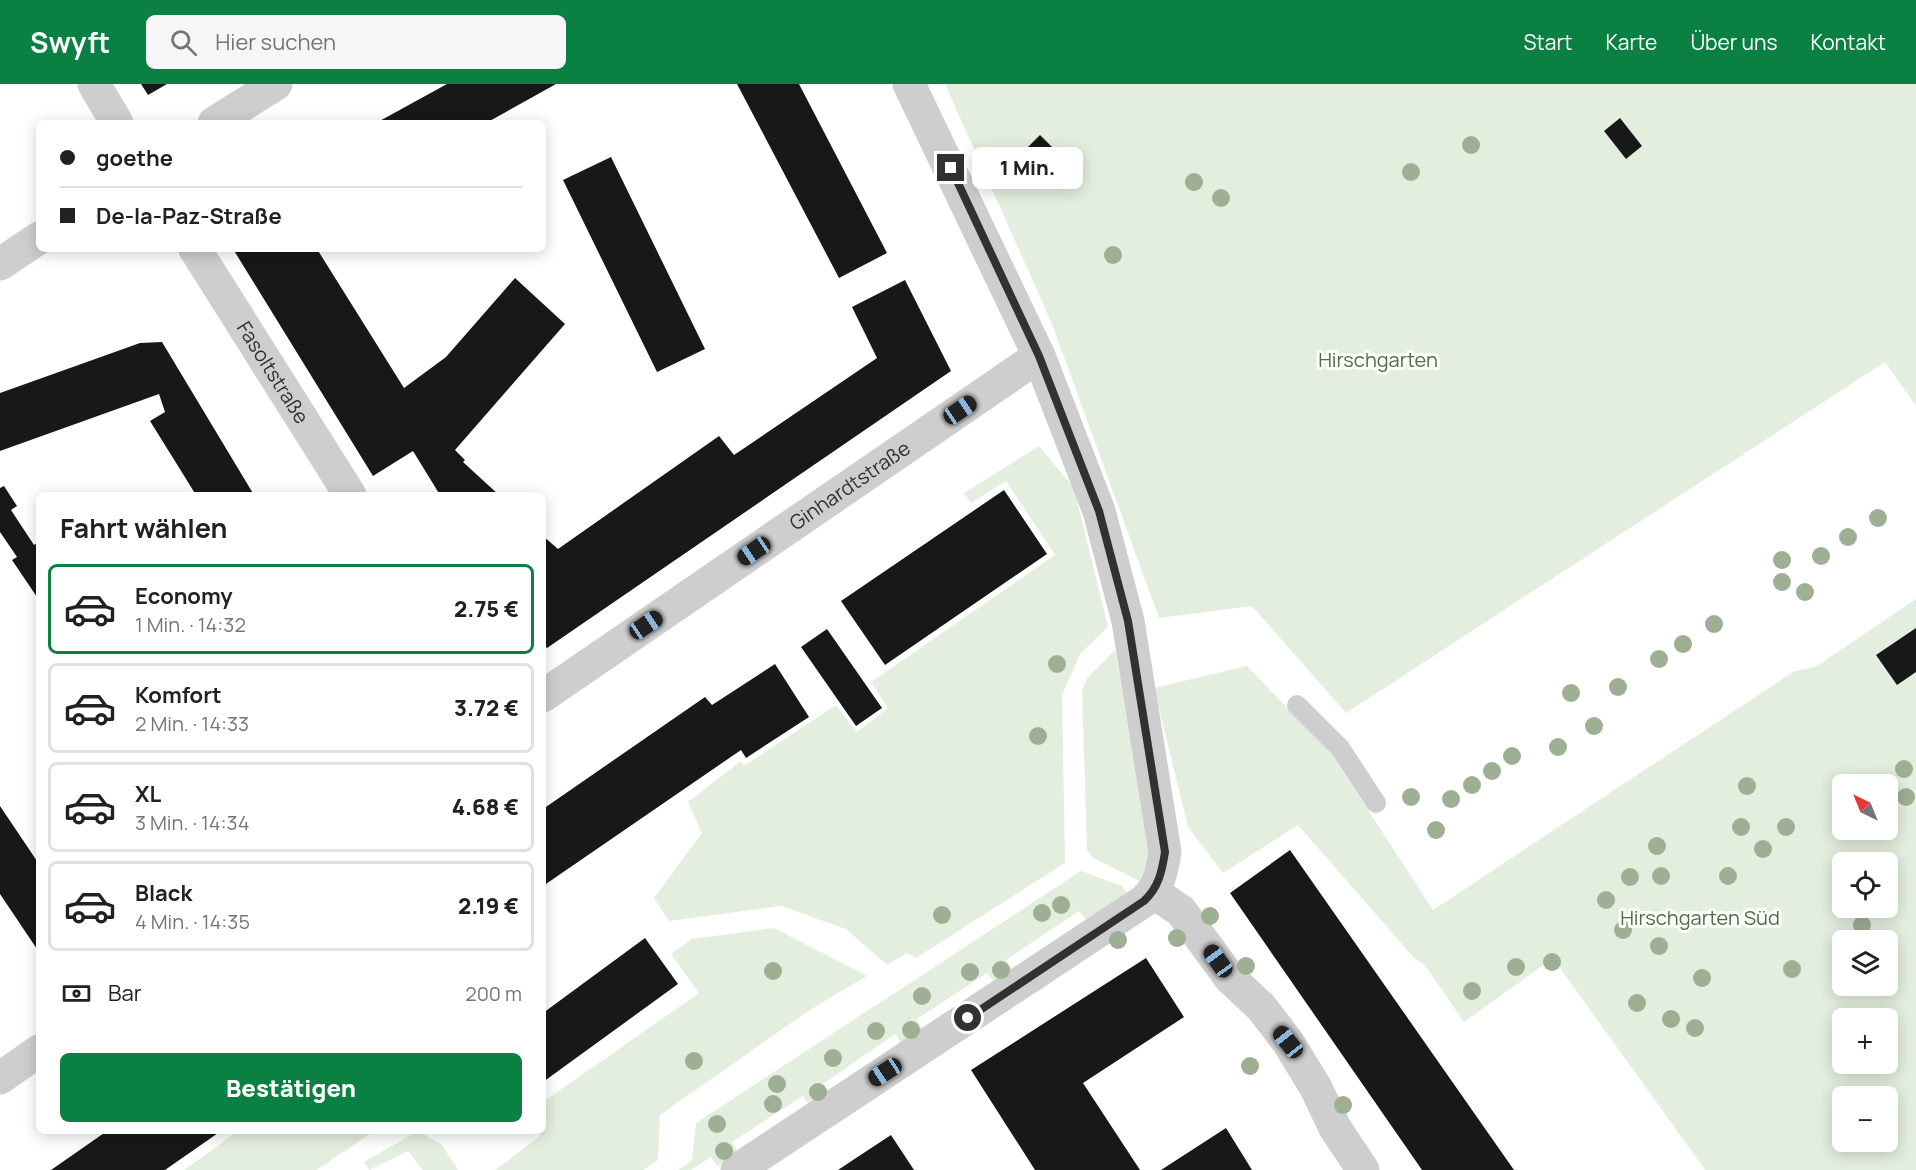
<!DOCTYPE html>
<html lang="de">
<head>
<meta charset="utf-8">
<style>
	:root { --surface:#fff; --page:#f6f6f6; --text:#202124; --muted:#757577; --line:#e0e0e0; --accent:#0b8043 }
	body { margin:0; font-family:Manrope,sans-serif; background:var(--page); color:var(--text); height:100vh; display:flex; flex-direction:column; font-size:22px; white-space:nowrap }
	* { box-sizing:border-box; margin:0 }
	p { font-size:20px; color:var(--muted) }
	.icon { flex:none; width:33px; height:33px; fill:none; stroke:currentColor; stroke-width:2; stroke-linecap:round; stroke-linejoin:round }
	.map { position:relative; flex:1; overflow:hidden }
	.panel { position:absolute; left:36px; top:408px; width:510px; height:642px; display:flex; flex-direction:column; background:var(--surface); border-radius:9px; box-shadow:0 3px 15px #0003 }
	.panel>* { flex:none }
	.guide { position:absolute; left:36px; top:36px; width:510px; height:132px; border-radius:9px; box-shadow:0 3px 15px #0003; display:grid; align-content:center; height:132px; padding:0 24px; background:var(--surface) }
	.needle { width:39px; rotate:317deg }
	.fabs { position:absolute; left:1832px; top:690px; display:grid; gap:12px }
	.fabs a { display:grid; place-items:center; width:66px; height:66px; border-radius:9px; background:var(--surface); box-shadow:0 3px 15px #0003; font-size:30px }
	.end { position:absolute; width:27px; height:27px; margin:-14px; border:8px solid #313131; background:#fff; box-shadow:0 0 0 3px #fff }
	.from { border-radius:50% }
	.bubble { position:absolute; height:42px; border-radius:9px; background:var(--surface); box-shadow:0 3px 15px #0003; font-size:20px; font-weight:800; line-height:42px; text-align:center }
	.car { position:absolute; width:18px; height:36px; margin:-18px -9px; border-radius:8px; box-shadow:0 0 4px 2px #0007; background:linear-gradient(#222 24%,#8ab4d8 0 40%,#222 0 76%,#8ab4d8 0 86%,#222 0) }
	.guide b { display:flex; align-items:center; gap:21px; height:57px; font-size:22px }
	.guide b+b { border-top:2px solid var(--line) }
	.guide i { width:15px; height:15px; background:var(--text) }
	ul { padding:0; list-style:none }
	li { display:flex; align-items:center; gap:18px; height:90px; margin:0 12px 9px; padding:0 12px; border:3px solid var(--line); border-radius:9px }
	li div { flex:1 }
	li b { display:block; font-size:22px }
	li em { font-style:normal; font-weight:800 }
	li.selected { border-color:var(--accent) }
	li>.icon { width:54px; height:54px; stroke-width:1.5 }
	h2 { padding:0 24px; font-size:27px; line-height:72px }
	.pay { display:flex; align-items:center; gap:15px; height:66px; padding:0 24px; font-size:22px }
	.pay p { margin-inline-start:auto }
	.button { display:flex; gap:12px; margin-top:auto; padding:12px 24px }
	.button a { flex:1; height:69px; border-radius:9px; background:var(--accent); color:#fff; font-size:24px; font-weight:800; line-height:69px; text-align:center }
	header { display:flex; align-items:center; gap:36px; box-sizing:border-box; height:84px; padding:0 30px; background:var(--accent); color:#fff }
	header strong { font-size:28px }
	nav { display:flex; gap:33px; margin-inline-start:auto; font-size:21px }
	.search { width:420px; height:54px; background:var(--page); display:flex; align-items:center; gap:15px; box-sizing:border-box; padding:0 21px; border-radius:9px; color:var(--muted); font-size:22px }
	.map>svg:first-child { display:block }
</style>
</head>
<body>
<header>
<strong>Swyft</strong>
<div class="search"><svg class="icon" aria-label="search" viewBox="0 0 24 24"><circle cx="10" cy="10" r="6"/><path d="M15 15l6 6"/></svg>Hier suchen</div>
<nav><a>Start</a><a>Karte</a><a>Über uns</a><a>Kontakt</a></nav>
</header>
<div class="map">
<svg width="1916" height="1086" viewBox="0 0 1916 1086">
	<rect width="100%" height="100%" fill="#fff"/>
	<!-- green -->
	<path fill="#e4eede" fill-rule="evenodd" d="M 945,0 L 1916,0 L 1916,322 L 1885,278 L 1346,629 L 1252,522 L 1159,534 L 1052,240 Z
		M 1039,362 L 1074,404 L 1108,543 L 1080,570 L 1062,611 L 1065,779 L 916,874 L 907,869 L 887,881 L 846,845 L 781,822 L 669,837 L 654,814 L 702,749 L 688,718 L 741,677 L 744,682 L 836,621 L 857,648 L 888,624 L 871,598 L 1055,471 L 1006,397 L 971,419 L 964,409 Z
		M 1916,515 L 1916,1086 L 1705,1086 L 1553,874 L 1464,938 L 1424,880 L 1415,875 L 1298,741 L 1223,789 L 1188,743 L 1154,604 L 1247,582 L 1331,669 L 1433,826 L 1793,588 L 1817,582 ZM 1842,700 L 1887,700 L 1887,746 L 1842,746 ZM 1842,778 L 1887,778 L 1887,824 L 1842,824 ZM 1842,856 L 1887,856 L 1887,902 L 1842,902 ZM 1842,934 L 1887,934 L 1887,980 L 1842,980 ZM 1842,1012 L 1887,1012 L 1887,1058 L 1842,1058 Z
		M 1115,566 L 1151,755 L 1146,782 L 1139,797 L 1093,774 L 1087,766 L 1082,607 L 1087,594 Z
		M 1081,787 L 1122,802 L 1127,809 L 1087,837 L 1079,827 L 1006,876 L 1013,887 L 995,899 L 987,889 L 917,935 L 923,946 L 902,960 L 895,950 L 823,1000 L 830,1009 L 810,1022 L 803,1012 L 732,1058 L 738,1069 L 717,1082 L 711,1073 L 691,1086 L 678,1086 L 692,1076 L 696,1039 Z
		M 774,844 L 867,892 L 811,925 L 660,1031 L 658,1076 L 643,1086 L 495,1086 L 540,1052 L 537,1047 L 543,1047 L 543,1018 L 699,909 L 671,870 L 692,855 Z
		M 238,1047 L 374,1047 L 317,1086 L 184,1086 Z
		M 418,1047 L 442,1061 L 458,1086 L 423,1086 L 408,1067 L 369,1086 L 364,1078 Z"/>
	<!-- building -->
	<path fill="#181818" d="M 141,0 L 167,0 L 148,11 Z
		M 447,0 L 556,0 L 486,39 L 376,39 Z
		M 737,0 L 799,0 L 887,169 L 839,194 Z
		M 1620,34 L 1642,62 L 1626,75 L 1604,47 Z
		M 1040,51 L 1065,76 L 1043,97 L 1019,72 Z
		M 611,73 L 705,265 L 657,288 L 563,96 Z
		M 233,165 L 317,165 L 404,304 L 446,273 L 515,194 L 565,240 L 455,366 L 465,376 L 463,378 L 499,411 L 440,411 L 413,367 L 373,392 Z
		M 905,196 L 951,287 L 547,564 L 543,560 L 543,452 L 558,465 L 719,352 L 734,371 L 877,274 L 852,223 Z
		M 162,258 L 254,411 L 196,411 L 150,337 L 165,328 L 159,310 L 0,367 L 0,309 L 140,259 Z
		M 4,402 L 17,422 L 11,426 L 34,461 L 39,458 L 39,516 L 12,476 L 17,473 L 0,448 L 0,404 Z
		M 1004,406 L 1047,470 L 885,581 L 841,517 Z
		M 1916,544 L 1916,588 L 1897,601 L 1876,571 Z
		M 827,545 L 882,624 L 856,642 L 801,563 Z
		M 775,580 L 809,633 L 746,674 L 741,666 L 543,802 L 543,725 L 705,613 L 712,621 Z
		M 0,722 L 39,780 L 39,868 L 0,810 Z
		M 1290,766 L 1514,1086 L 1422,1086 L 1230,809 Z
		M 645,854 L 678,900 L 543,998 L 543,929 Z
		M 1146,874 L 1184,933 L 1083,999 L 1140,1086 L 1035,1086 L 971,986 Z
		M 1226,1044 L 1252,1086 L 1161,1086 Z
		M 107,1047 L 221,1047 L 165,1086 L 51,1086 Z
		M 891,1051 L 914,1086 L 838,1086 L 856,1074 Z"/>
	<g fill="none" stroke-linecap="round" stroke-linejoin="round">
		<!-- service -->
		<path stroke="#cecece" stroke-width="20" d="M 1297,621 L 1340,664 L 1376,719"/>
		<!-- minor -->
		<g stroke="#cecece" stroke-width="33">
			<path d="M 94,0 L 117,39"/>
			<path d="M 214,39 L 276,0"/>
			<path id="s1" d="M 195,165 L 350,411"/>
			<path d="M 0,180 L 39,154"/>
			<path id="s2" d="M 543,612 L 1039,272"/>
			<path d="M 1153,808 L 1181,827 L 1230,894 L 1261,923 L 1288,958 L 1316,1004 L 1335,1044 L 1363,1086"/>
			<path d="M 0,994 L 39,967"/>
			<path d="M 737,1086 L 1144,817 C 1159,803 1162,787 1165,768 L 1128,537 L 1099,427 L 1039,272 L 909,0"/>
		</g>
	</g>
	<!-- trees -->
	<g fill="#9db093">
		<circle cx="1471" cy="61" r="9"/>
		<circle cx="1411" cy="88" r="9"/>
		<circle cx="1194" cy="98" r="9"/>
		<circle cx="1221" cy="114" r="9"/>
		<circle cx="1113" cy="171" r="9"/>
		<circle cx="1878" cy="434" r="9"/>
		<circle cx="1848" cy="453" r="9"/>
		<circle cx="1821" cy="472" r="9"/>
		<circle cx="1782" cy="476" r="9"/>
		<circle cx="1782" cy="498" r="9"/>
		<circle cx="1805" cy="508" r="9"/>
		<circle cx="1714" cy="540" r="9"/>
		<circle cx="1683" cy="560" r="9"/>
		<circle cx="1659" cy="575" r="9"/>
		<circle cx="1057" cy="580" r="9"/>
		<circle cx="1618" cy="603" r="9"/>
		<circle cx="1571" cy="609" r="9"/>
		<circle cx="1594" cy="642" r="9"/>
		<circle cx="1038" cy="652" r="9"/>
		<circle cx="1558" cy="663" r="9"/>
		<circle cx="1512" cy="672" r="9"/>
		<circle cx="1904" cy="685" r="9"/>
		<circle cx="1492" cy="687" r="9"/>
		<circle cx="1472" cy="701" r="9"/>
		<circle cx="1747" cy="702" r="9"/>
		<circle cx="1411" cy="713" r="9"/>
		<circle cx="1906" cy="713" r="9"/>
		<circle cx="1451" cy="715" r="9"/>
		<circle cx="1741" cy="743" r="9"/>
		<circle cx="1786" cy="743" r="9"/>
		<circle cx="1436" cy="746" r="9"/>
		<circle cx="1657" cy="762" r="9"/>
		<circle cx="1763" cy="765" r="9"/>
		<circle cx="1661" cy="792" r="9"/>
		<circle cx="1728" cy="792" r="9"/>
		<circle cx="1630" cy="793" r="9"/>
		<circle cx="1606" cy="816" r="9"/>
		<circle cx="1061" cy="821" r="9"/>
		<circle cx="1042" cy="829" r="9"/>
		<circle cx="942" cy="831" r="9"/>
		<circle cx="1210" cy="832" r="9"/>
		<circle cx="1862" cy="841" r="9"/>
		<circle cx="1623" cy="846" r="9"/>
		<circle cx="1177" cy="854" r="9"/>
		<circle cx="1118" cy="856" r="9"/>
		<circle cx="1659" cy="862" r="9"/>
		<circle cx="1552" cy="878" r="9"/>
		<circle cx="1246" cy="882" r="9"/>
		<circle cx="1516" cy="883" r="9"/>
		<circle cx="1792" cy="885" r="9"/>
		<circle cx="1001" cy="886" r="9"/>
		<circle cx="773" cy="887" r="9"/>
		<circle cx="970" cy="888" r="9"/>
		<circle cx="1702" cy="894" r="9"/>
		<circle cx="1472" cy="907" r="9"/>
		<circle cx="922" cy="912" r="9"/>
		<circle cx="1637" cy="919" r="9"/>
		<circle cx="1671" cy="935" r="9"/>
		<circle cx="1695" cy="944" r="9"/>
		<circle cx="911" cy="946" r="9"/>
		<circle cx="876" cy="947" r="9"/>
		<circle cx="833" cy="974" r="9"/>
		<circle cx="694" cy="977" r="9"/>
		<circle cx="1250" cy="982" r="9"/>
		<circle cx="777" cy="1000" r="9"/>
		<circle cx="818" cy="1008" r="9"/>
		<circle cx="773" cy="1020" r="9"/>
		<circle cx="1343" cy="1021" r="9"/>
		<circle cx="717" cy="1040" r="9"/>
		<circle cx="724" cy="1067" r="9"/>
	</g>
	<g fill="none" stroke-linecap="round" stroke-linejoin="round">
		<!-- route -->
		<path stroke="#313131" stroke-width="8" d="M 951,84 L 1039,272 L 1099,427 L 1128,537 L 1165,768 C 1162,787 1159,803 1144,817 L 968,934"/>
	</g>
	<g text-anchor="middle" stroke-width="6" stroke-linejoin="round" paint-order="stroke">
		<!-- park labels -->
		<g font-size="20" fill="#4c6f3b" stroke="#fff">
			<text x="1378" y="283">Hirschgarten</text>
			<text x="1700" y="841">Hirschgarten Süd</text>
		</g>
		<!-- street labels -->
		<g font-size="20" fill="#313131" stroke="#fff">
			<text dy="7" stroke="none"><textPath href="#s1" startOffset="146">Fasoltstraße</textPath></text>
			<text dy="7" stroke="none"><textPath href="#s2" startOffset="372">Ginhardtstraße</textPath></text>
		</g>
	</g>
</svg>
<div class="fabs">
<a><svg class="needle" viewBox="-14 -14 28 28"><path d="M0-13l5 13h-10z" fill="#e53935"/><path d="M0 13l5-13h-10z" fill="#757577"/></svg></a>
<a><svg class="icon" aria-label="locate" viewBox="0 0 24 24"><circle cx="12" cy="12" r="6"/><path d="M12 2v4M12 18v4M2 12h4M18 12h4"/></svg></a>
<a><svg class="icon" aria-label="layers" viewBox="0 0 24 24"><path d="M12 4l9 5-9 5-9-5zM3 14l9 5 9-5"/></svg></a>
<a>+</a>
<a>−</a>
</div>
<i class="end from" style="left:968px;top:934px"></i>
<i class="end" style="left:951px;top:84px"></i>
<div class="bubble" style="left:972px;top:63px;width:111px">1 Min.</div>
<i class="car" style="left:960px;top:326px;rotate:56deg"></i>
<i class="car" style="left:754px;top:467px;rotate:236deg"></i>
<i class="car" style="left:646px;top:541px;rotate:56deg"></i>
<i class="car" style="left:1218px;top:877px;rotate:324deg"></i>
<i class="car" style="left:1288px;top:958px;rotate:321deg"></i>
<i class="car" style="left:885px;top:988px;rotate:237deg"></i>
<div class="guide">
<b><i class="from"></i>goethe</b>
<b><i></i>De-la-Paz-Straße</b>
</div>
<section class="panel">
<h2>Fahrt wählen</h2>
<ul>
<li class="selected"><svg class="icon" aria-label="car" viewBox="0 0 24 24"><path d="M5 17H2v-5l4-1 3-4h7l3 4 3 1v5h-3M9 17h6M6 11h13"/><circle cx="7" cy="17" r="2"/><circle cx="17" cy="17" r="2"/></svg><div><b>Economy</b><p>1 Min. · 14:32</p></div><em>2.75 €</em></li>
<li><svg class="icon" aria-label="car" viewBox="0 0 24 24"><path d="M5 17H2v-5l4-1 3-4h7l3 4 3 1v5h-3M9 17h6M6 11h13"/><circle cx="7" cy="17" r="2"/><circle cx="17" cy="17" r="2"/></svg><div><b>Komfort</b><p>2 Min. · 14:33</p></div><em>3.72 €</em></li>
<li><svg class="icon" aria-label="car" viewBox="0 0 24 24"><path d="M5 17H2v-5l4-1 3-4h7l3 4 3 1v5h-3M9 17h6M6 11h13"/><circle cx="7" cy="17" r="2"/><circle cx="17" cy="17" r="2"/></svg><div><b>XL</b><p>3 Min. · 14:34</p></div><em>4.68 €</em></li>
<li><svg class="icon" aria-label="car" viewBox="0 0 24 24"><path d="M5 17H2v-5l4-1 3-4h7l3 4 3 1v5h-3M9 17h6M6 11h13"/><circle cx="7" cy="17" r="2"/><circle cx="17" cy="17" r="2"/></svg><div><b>Black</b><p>4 Min. · 14:35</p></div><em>2.19 €</em></li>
</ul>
<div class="pay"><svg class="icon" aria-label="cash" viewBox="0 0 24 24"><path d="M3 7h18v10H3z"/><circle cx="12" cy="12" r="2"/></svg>Bar<p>200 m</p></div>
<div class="button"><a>Bestätigen</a></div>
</section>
</div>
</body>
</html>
